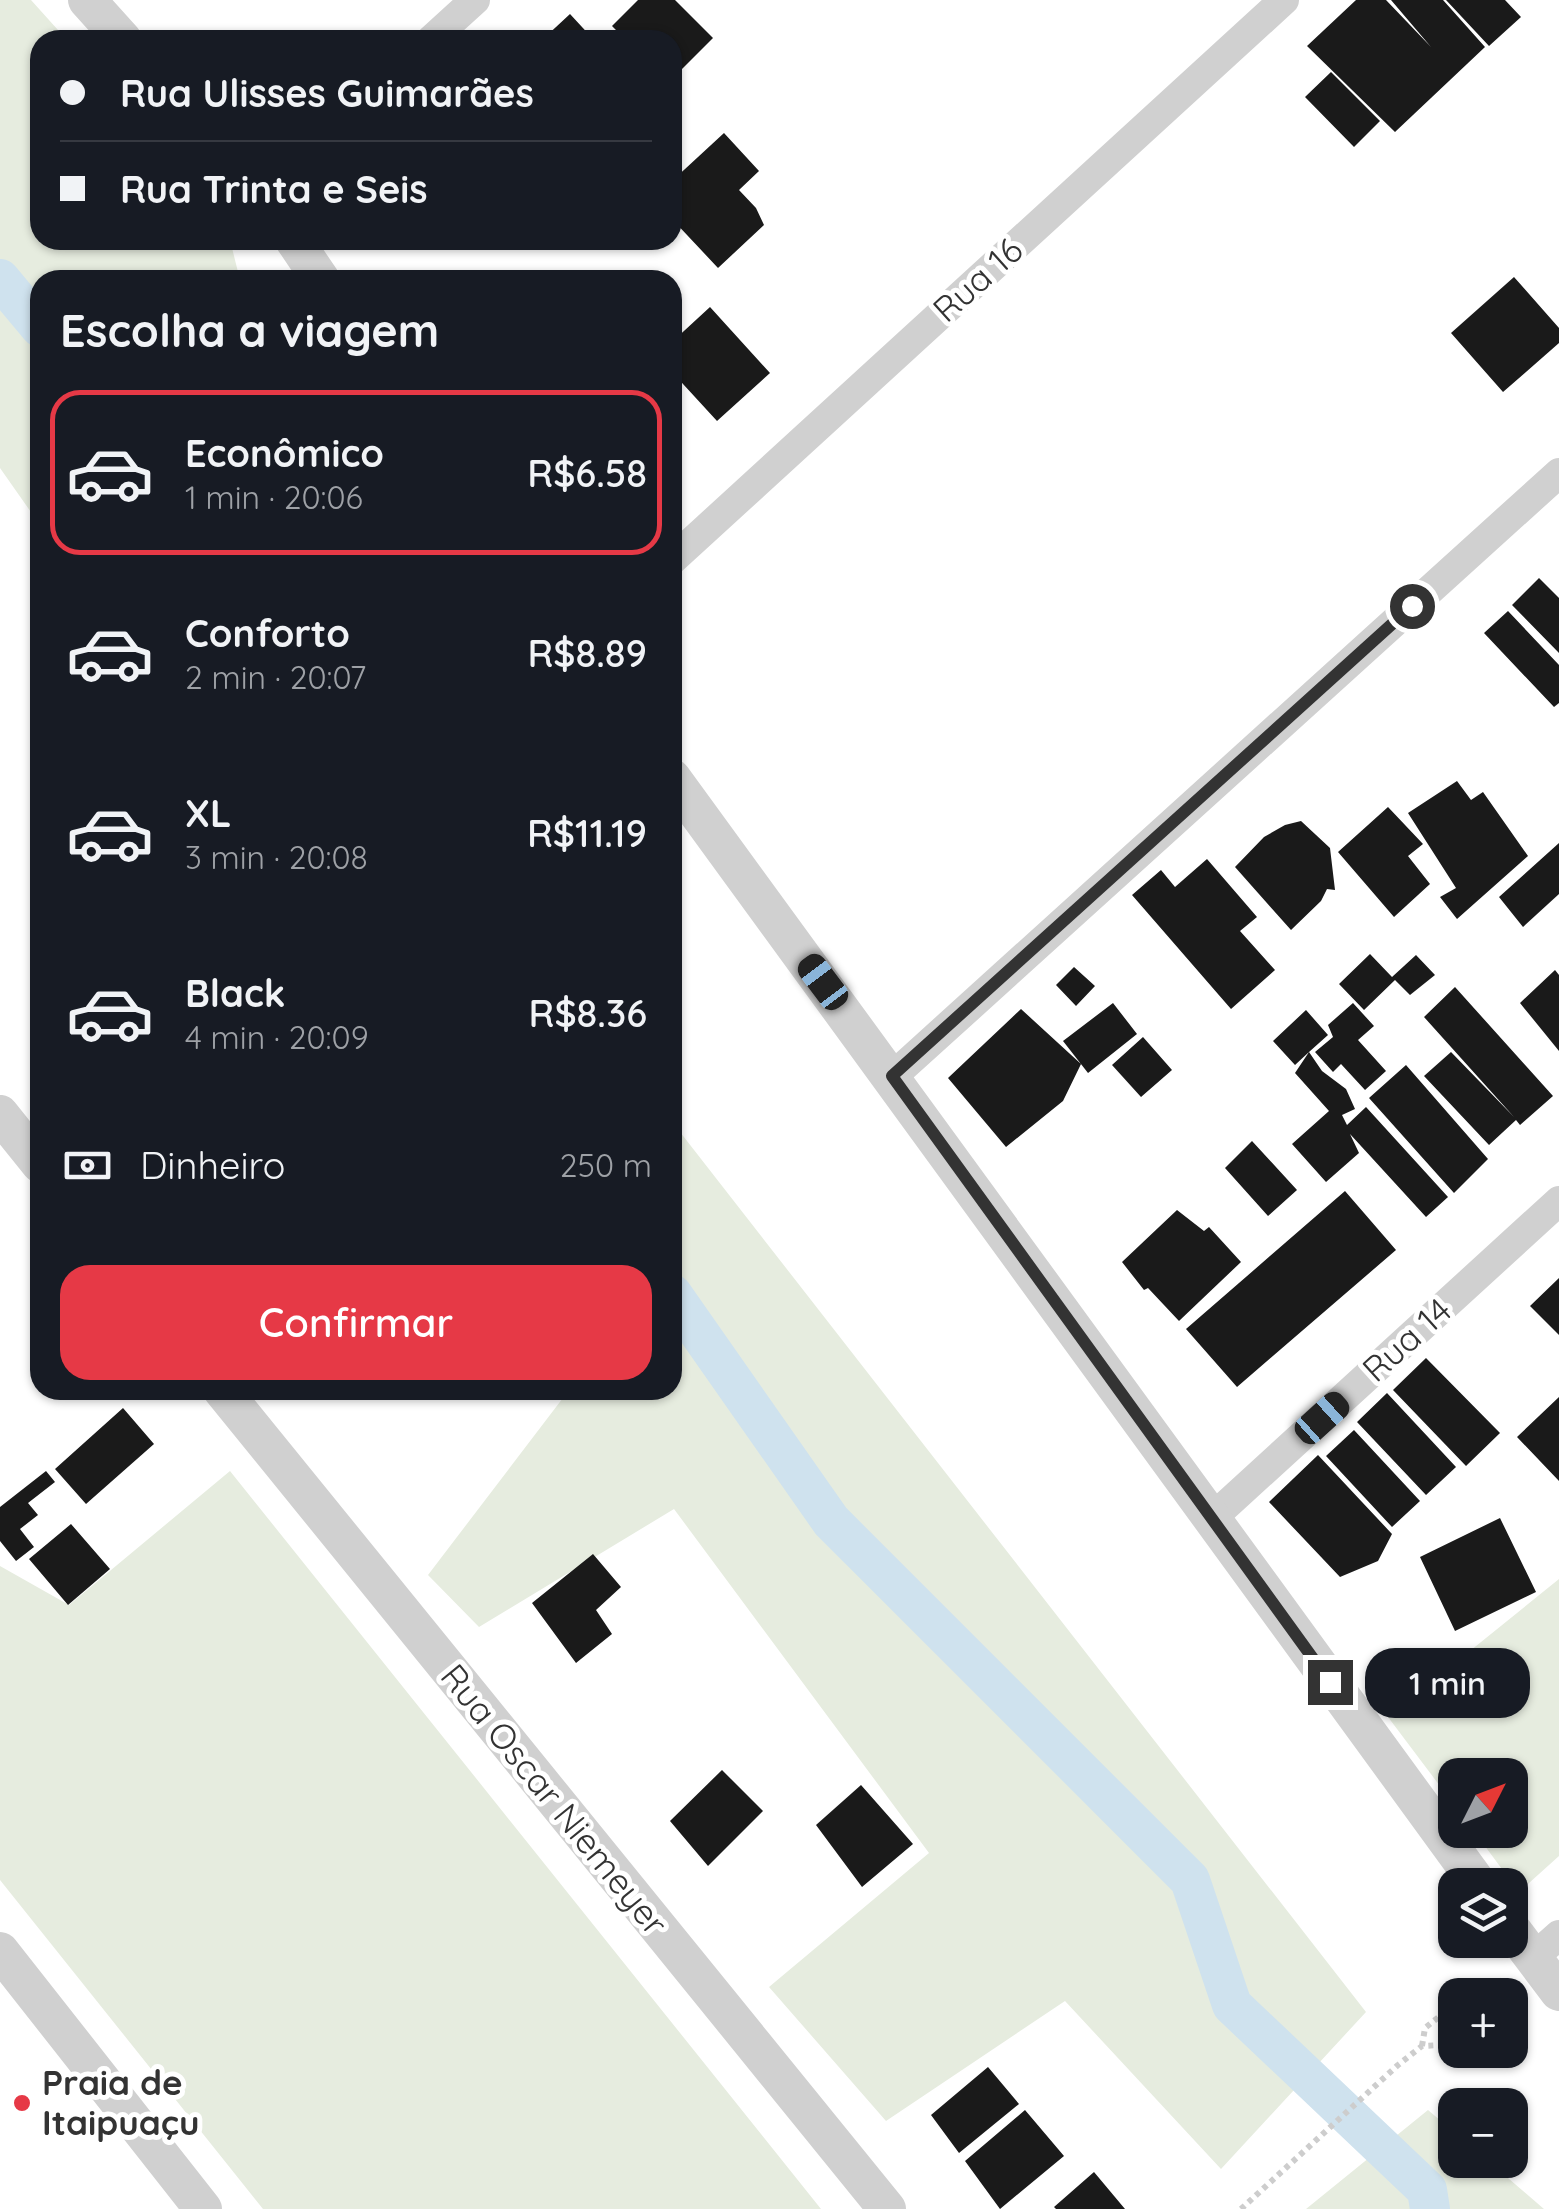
<!DOCTYPE html>
<html lang="pt">
<head>
<meta charset="utf-8">
<style>
	:root { --surface:#171b24; --page:#242831; --text:#f1f3f6; --muted:#9ea1a6; --line:#363941; --accent:#e63946 }
	body { margin:0; font-family:Quicksand,sans-serif; background:var(--page); color:var(--text); height:100vh; display:flex; flex-direction:column; font-size:38px; white-space:nowrap }
	* { box-sizing:border-box; margin:0 }
	p { font-size:32px; color:var(--muted) }
	.icon { flex:none; width:55px; height:55px; fill:none; stroke:currentColor; stroke-width:2; stroke-linecap:round; stroke-linejoin:round }
	.map { position:relative; flex:1; overflow:hidden }
	.drawer { position:absolute; left:30px; top:270px; width:652px; height:1130px; display:flex; flex-direction:column; background:var(--surface); border-radius:30px; box-shadow:0 2px 8px #0004 }
	.drawer>* { flex:none }
	.guide { position:absolute; left:30px; top:30px; width:652px; height:220px; border-radius:30px; box-shadow:0 2px 8px #0004; display:grid; align-content:center; height:220px; padding:0 30px; background:var(--surface) }
	.needle { width:65px; rotate:48deg }
	.buttons { position:absolute; left:1438px; top:1758px; display:grid; gap:20px }
	.buttons a { display:grid; place-items:center; width:90px; height:90px; border-radius:20px; background:var(--surface); box-shadow:0 2px 8px #0004; font-size:50px }
	.end { position:absolute; width:45px; height:45px; margin:-22px; border:12px solid #333; background:#fff; box-shadow:0 0 0 5px #fff }
	.from { border-radius:50% }
	.bubble { position:absolute; height:70px; border-radius:30px; background:var(--surface); box-shadow:0 2px 8px #0004; font-size:32px; font-weight:600; line-height:70px; text-align:center }
	.car { position:absolute; width:30px; height:60px; margin:-30px -15px; border-radius:12px; box-shadow:0 0 8px 2px #0007; background:linear-gradient(#222 24%,#8ab4d8 0 40%,#222 0 76%,#8ab4d8 0 86%,#222 0) }
	.guide b { display:flex; align-items:center; gap:35px; height:95px; font-size:38px }
	.guide b+b { border-top:2px solid var(--line) }
	.guide i { width:25px; height:25px; background:var(--text) }
	ul { padding:0; list-style:none }
	li { display:flex; align-items:center; gap:30px; height:165px; margin:0 20px 15px; padding:0 10px; border:5px solid transparent; border-radius:30px }
	li div { flex:1 }
	li b { display:block; font-size:38px }
	li em { font-style:normal; font-weight:600 }
	li.selected { border-color:var(--accent) }
	li>.icon { width:90px; height:90px; stroke-width:1.5 }
	h2 { padding:0 30px; font-size:45px; line-height:120px }
	.pay { display:flex; align-items:center; gap:25px; height:110px; padding:0 30px; font-size:38px }
	.pay p { margin-inline-start:auto }
	.cta { display:flex; gap:20px; margin-top:auto; padding:20px 30px }
	.cta a { flex:1; height:115px; border-radius:30px; background:var(--accent); color:#fff; font-size:40px; font-weight:600; line-height:115px; text-align:center }
	.map>svg:first-child { display:block }
</style>
</head>
<body>
<div class="map">
<svg width="1559" height="2209" viewBox="0 0 1559 2209">
	<rect width="100%" height="100%" fill="#fff"/>
	<!-- green -->
	<path fill="#e6ecdf" d="M 0,0 L 31,0 L 67,40 L 40,40 L 40,240 L 230,240 L 240,280 L 40,280 L 40,525 L 0,468 Z
		M 673,1123 L 1366,2012 L 1221,2169 L 1065,2001 L 886,2121 L 769,1987 L 929,1853 L 674,1509 L 479,1627 L 428,1575 L 569,1390 L 672,1390 Z
		M 230,1471 L 821,2209 L 263,2209 L 0,1880 L 0,1566 L 69,1605 Z
		M 1559,1579 L 1559,1856 L 1519,1892 L 1473,1830 L 1510,1830 L 1510,1775 L 1455,1775 L 1455,1806 L 1388,1717 Z
		M 1428,2110 L 1455,2133 L 1455,2160 L 1487,2160 L 1544,2209 L 1306,2209 Z"/>
	<g fill="none" stroke-linecap="round" stroke-linejoin="round">
		<!-- canal -->
		<path stroke="#cfe2ee" stroke-width="40" d="M 0,279 L 40,327
			M 672,1294 L 831,1521 L 1190,1880 L 1232,2005 L 1427,2190 L 1430,2209"/>
	</g>
	<!-- building -->
	<path fill="#1a1a1a" d="M 638,0 L 675,0 L 713,38 L 672,79 L 672,40 L 626,40 L 612,26 Z
		M 1356,0 L 1386,0 L 1431,47 L 1391,0 L 1443,0 L 1485,47 L 1395,132 L 1307,46 Z
		M 1446,0 L 1505,0 L 1521,17 L 1489,46 Z
		M 570,14 L 594,40 L 542,40 Z
		M 1331,72 L 1380,121 L 1354,147 L 1305,97 Z
		M 724,133 L 759,171 L 739,190 L 756,208 L 764,225 L 718,268 L 672,219 L 672,181 Z
		M 1514,277 L 1559,328 L 1559,343 L 1503,392 L 1451,333 Z
		M 710,307 L 770,373 L 717,421 L 672,372 L 672,342 Z
		M 1539,578 L 1559,598 L 1559,653 L 1512,605 Z
		M 1508,611 L 1559,665 L 1559,703 L 1554,707 L 1484,633 Z
		M 1457,781 L 1471,800 L 1483,792 L 1528,856 L 1457,919 L 1440,897 L 1456,888 L 1408,813 Z
		M 1388,807 L 1423,844 L 1408,856 L 1430,884 L 1394,917 L 1338,852 Z
		M 1301,821 L 1330,848 L 1335,890 L 1327,889 L 1321,901 L 1291,930 L 1235,867 L 1264,837 L 1285,825 Z
		M 1559,843 L 1559,894 L 1523,927 L 1499,897 Z
		M 1207,859 L 1257,917 L 1240,931 L 1275,970 L 1231,1009 L 1132,895 L 1161,870 L 1175,887 Z
		M 1370,954 L 1392,977 L 1416,955 L 1435,975 L 1410,995 L 1395,980 L 1364,1010 L 1339,984 Z
		M 1074,967 L 1095,986 L 1076,1006 L 1056,985 Z
		M 1555,970 L 1559,975 L 1559,1051 L 1520,1003 Z
		M 1455,987 L 1553,1096 L 1520,1125 L 1516,1120 L 1489,1145 L 1424,1076 L 1451,1052 L 1514,1117 L 1424,1017 Z
		M 1113,1003 L 1137,1034 L 1088,1073 L 1063,1041 Z
		M 1353,1003 L 1374,1026 L 1358,1040 L 1386,1071 L 1365,1090 L 1341,1064 L 1333,1072 L 1315,1052 L 1333,1037 L 1328,1025 Z
		M 1021,1009 L 1081,1064 L 1063,1101 L 1006,1147 L 948,1078 Z
		M 1306,1010 L 1328,1035 L 1309,1052 L 1322,1071 L 1346,1089 L 1355,1109 L 1342,1115 L 1347,1125 L 1366,1107 L 1448,1197 L 1426,1217 L 1350,1134 L 1359,1153 L 1326,1182 L 1292,1144 L 1329,1111 L 1295,1073 L 1309,1052 L 1295,1065 L 1273,1041 Z
		M 1143,1037 L 1172,1070 L 1141,1097 L 1112,1065 Z
		M 1406,1065 L 1488,1159 L 1454,1193 L 1369,1098 Z
		M 1252,1141 L 1297,1190 L 1268,1216 L 1225,1168 Z
		M 1345,1191 L 1396,1250 L 1237,1387 L 1186,1329 Z
		M 1177,1210 L 1204,1231 L 1209,1227 L 1241,1262 L 1179,1321 L 1148,1288 L 1144,1290 L 1122,1262 Z
		M 1559,1278 L 1559,1335 L 1530,1306 Z
		M 1426,1358 L 1500,1433 L 1466,1466 L 1393,1390 Z
		M 1387,1393 L 1456,1467 L 1426,1495 L 1357,1422 Z
		M 1559,1397 L 1559,1481 L 1517,1437 Z
		M 123,1408 L 154,1444 L 86,1504 L 55,1469 Z
		M 1354,1430 L 1420,1501 L 1392,1527 L 1326,1456 Z
		M 1318,1455 L 1392,1534 L 1378,1561 L 1340,1577 L 1269,1502 Z
		M 46,1471 L 55,1482 L 28,1503 L 38,1515 L 20,1529 L 34,1547 L 16,1561 L 0,1541 L 0,1507 Z
		M 1500,1518 L 1536,1592 L 1455,1631 L 1420,1557 Z
		M 71,1524 L 110,1569 L 68,1605 L 29,1559 Z
		M 593,1554 L 621,1587 L 596,1610 L 612,1634 L 576,1663 L 532,1603 Z
		M 722,1770 L 763,1811 L 708,1866 L 670,1821 Z
		M 861,1785 L 913,1844 L 862,1887 L 816,1825 Z
		M 988,2067 L 1019,2104 L 959,2153 L 931,2115 Z
		M 1025,2110 L 1064,2156 L 1000,2209 L 965,2161 Z
		M 1094,2172 L 1125,2209 L 1056,2209 L 1054,2207 Z"/>
	<g fill="none" stroke-linecap="round" stroke-linejoin="round">
		<!-- path -->
		<path stroke="#cdcdcd" stroke-width="6" stroke-dasharray="5 5" stroke-linecap="butt" d="M 1482,1995 L 1505,1978
			M 1422,2046 L 1425,2028 L 1455,2004
			M 1241,2209 L 1398,2065 L 1422,2046 L 1440,2045 L 1455,2032"/>
		<!-- minor -->
		<path stroke="#d0d0d0" stroke-width="30" d="M 431,40 L 475,0
			M 672,560 L 1284,0
			M 893,1076 L 1559,473
			M 1211,1519 L 1559,1201
			M 1533,1958 L 1559,1935"/>
		<!-- tertiary -->
		<path stroke="#d0d0d0" stroke-width="38" d="M 87,0 L 123,40
			M 294,240 L 321,280
			M 672,778 L 1479,1885
			M 0,1114 L 40,1164
			M 222,1390 L 887,2209
			M 1510,1927 L 1559,1992
			M 0,1951 L 203,2209"/>
	</g>
	<g fill="none" stroke-linecap="round" stroke-linejoin="round">
		<!-- route -->
		<path stroke="#333" stroke-width="12" d="M 1330,1682 L 892,1076 L 1412,606"/>
	</g>
	<!-- markers -->
	<circle fill="#e63946" stroke="#fff" stroke-width="4" cx="22" cy="2103" r="10"/>
	<g text-anchor="middle" stroke-width="10" stroke-linejoin="round" paint-order="stroke">
		<!-- street labels -->
		<g font-size="35" fill="#333" stroke="#fff">
			<text transform="translate(978 280) rotate(-42)" y="12">Rua 16</text>
			<text transform="translate(1407 1340) rotate(-42)" y="12">Rua 14</text>
			<text transform="translate(554 1800) rotate(51)" y="12">Rua Oscar Niemeyer</text>
		</g>
		<!-- poi labels -->
		<g font-size="35" font-weight="bold" fill="#333" stroke="#fff" text-anchor="start">
			<text x="42" y="2095">Praia de<tspan x="42" dy="40">Itaipuaçu</tspan></text>
		</g>
	</g>
</svg>
<div class="buttons">
<a><svg class="needle" viewBox="-14 -14 28 28"><path d="M0-13l5 13h-10z" fill="#e53935"/><path d="M0 13l5-13h-10z" fill="#9ea1a6"/></svg></a>
<a><svg class="icon" aria-label="layers" viewBox="0 0 24 24"><path d="M12 4l9 5-9 5-9-5zM3 14l9 5 9-5"/></svg></a>
<a>+</a>
<a>−</a>
</div>
<i class="end from" style="left:1412px;top:606px"></i>
<i class="end" style="left:1330px;top:1682px"></i>
<div class="bubble" style="left:1365px;top:1648px;width:165px">1 min</div>
<i class="car" style="left:823px;top:982px;rotate:323deg"></i>
<i class="car" style="left:1322px;top:1418px;rotate:48deg"></i>
<div class="guide">
<b><i class="from"></i>Rua Ulisses Guimarães</b>
<b><i></i>Rua Trinta e Seis</b>
</div>
<section class="drawer">
<h2>Escolha a viagem</h2>
<ul>
<li class="selected"><svg class="icon" aria-label="car" viewBox="0 0 24 24"><path d="M5 17H2v-5l4-1 3-4h7l3 4 3 1v5h-3M9 17h6M6 11h13"/><circle cx="7" cy="17" r="2"/><circle cx="17" cy="17" r="2"/></svg><div><b>Econômico</b><p>1 min · 20:06</p></div><em>R$6.58</em></li>
<li><svg class="icon" aria-label="car" viewBox="0 0 24 24"><path d="M5 17H2v-5l4-1 3-4h7l3 4 3 1v5h-3M9 17h6M6 11h13"/><circle cx="7" cy="17" r="2"/><circle cx="17" cy="17" r="2"/></svg><div><b>Conforto</b><p>2 min · 20:07</p></div><em>R$8.89</em></li>
<li><svg class="icon" aria-label="car" viewBox="0 0 24 24"><path d="M5 17H2v-5l4-1 3-4h7l3 4 3 1v5h-3M9 17h6M6 11h13"/><circle cx="7" cy="17" r="2"/><circle cx="17" cy="17" r="2"/></svg><div><b>XL</b><p>3 min · 20:08</p></div><em>R$11.19</em></li>
<li><svg class="icon" aria-label="car" viewBox="0 0 24 24"><path d="M5 17H2v-5l4-1 3-4h7l3 4 3 1v5h-3M9 17h6M6 11h13"/><circle cx="7" cy="17" r="2"/><circle cx="17" cy="17" r="2"/></svg><div><b>Black</b><p>4 min · 20:09</p></div><em>R$8.36</em></li>
</ul>
<div class="pay"><svg class="icon" aria-label="cash" viewBox="0 0 24 24"><path d="M3 7h18v10H3z"/><circle cx="12" cy="12" r="2"/></svg>Dinheiro<p>250 m</p></div>
<div class="cta"><a>Confirmar</a></div>
</section>
</div>
</body>
</html>
